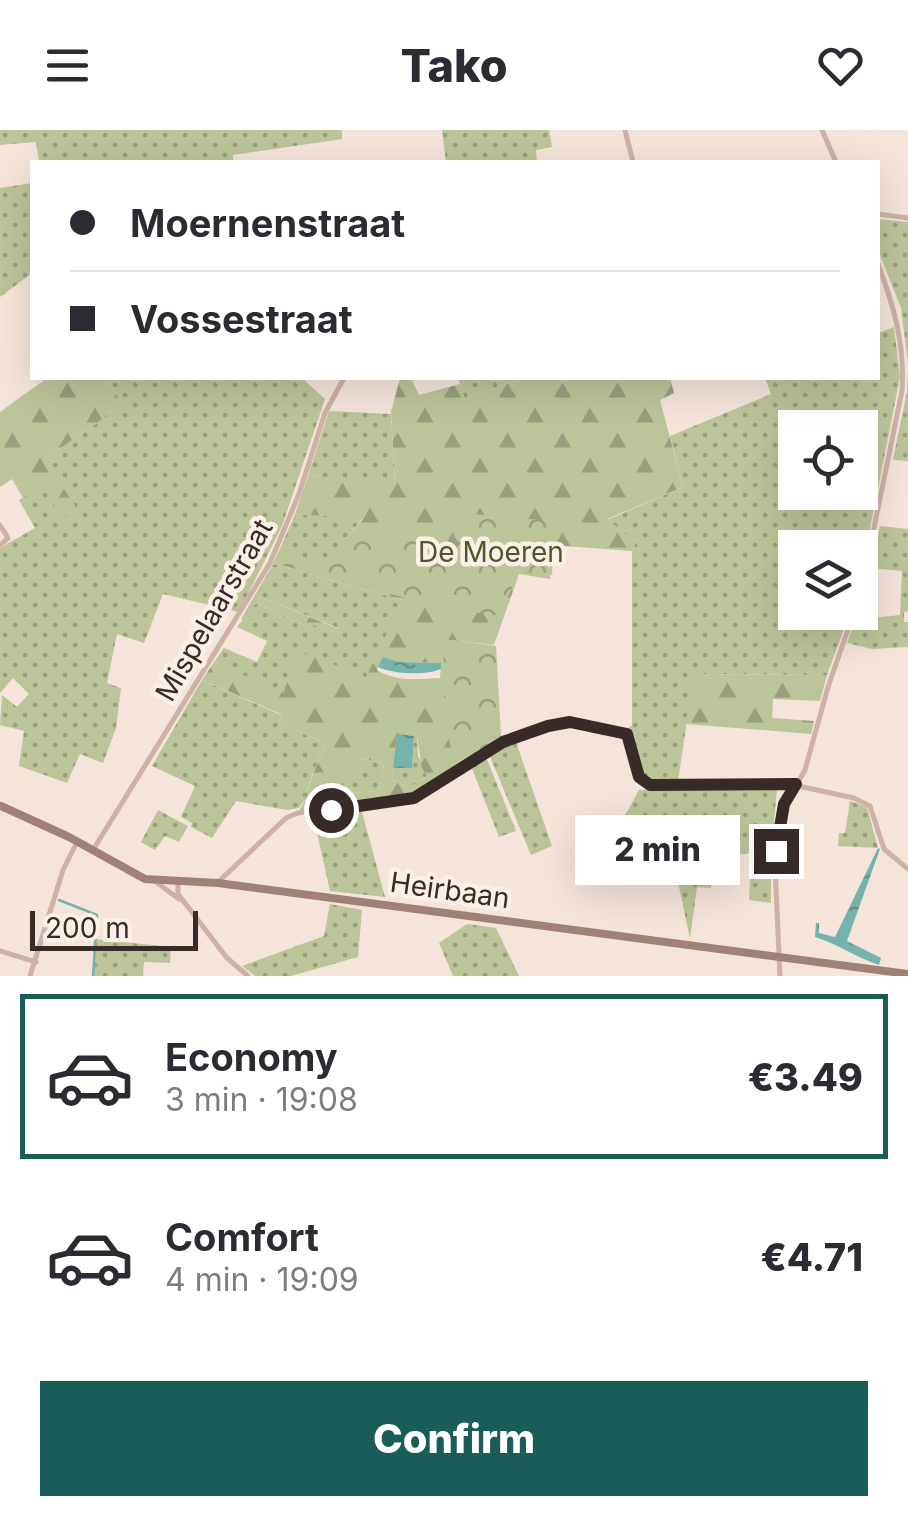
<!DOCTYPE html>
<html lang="en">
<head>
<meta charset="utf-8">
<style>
	:root { --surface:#fff; --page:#f7f7f7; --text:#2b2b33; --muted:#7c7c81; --line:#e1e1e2; --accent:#195d58 }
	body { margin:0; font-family:Inter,sans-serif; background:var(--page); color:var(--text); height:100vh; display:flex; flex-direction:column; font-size:38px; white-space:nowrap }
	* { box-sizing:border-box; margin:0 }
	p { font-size:32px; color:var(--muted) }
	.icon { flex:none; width:55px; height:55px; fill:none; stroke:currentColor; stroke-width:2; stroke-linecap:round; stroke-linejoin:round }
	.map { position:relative; height:846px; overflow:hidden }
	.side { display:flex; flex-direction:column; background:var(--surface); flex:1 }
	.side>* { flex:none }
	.top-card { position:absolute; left:30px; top:30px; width:850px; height:220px; border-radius:0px; box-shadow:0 10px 40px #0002; display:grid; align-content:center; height:220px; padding:0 40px; background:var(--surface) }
	.fabs { position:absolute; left:778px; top:280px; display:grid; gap:20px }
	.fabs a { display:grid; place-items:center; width:100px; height:100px; border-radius:0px; background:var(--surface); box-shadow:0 10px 40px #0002; font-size:50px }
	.scale { position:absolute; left:30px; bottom:25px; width:168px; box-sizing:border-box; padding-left:10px; border:5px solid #382a27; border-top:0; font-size:28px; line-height:35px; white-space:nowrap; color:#382a27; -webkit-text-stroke:8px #fbefe7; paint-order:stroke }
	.end { position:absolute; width:45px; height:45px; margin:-22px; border:12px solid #382a27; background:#fff; box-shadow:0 0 0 5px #fff }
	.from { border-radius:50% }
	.bubble { position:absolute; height:70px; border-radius:0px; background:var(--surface); box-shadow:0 10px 40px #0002; font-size:32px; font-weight:800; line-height:70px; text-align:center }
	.top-card b { display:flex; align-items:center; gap:35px; height:95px; font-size:38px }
	.top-card b+b { border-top:2px solid var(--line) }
	.top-card i { width:25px; height:25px; background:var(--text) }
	ul { padding:18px 0 0; list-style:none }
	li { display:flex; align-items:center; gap:30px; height:165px; margin:0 20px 15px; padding:0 20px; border:5px solid transparent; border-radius:0px }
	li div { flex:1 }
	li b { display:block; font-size:38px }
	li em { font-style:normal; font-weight:800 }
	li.current { border-color:var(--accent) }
	li>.icon { width:90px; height:90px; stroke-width:1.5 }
	.primary-button { display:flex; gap:20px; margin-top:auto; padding:20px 40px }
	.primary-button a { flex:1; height:115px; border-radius:0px; background:var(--accent); color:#fff; font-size:40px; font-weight:800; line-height:115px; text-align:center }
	header { display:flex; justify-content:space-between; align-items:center; height:130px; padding:0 40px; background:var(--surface); font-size:45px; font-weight:800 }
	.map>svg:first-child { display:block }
</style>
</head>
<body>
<header><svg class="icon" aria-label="menu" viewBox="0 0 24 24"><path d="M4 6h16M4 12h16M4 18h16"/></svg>Tako<svg class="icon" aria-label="heart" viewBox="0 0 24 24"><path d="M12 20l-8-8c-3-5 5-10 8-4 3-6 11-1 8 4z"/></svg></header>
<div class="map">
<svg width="908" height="846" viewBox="0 0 908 846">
	<defs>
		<pattern id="grass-dots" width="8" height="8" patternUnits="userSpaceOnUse" patternTransform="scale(2.5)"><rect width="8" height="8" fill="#bcc499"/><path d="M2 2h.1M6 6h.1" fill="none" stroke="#9a9f7d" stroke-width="1.8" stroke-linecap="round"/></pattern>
		<pattern id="forest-firs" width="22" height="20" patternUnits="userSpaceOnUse" patternTransform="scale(2.5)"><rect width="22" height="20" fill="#bcc499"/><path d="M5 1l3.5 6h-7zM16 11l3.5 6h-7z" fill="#9a9f7d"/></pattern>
		<pattern id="park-crowns" width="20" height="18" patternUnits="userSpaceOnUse" patternTransform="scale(2.5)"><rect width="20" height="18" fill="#bcc499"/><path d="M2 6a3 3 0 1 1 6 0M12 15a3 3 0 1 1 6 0" fill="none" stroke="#9a9f7d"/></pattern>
		<pattern id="water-ripples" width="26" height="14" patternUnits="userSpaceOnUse" patternTransform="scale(2.5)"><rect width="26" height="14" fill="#76b3ad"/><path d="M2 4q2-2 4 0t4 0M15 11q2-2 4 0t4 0" fill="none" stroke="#62928d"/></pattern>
	</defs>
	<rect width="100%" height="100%" fill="#f4e4da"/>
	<!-- grass -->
	<path fill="url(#grass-dots)" fill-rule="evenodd" d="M 0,0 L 342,0 L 342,9 L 233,25 L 233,32 L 39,32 L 36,12 L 0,15 Z
		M 442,0 L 549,0 L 552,17 L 536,20 L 537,32 L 446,32 Z
		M 32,53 L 32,143 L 0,167 L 0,58 Z
		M 878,89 L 908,92 L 908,233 L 901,178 L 878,120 Z
		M 894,197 L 900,247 L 860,449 L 860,418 L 795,418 L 795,482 L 850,483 L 827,545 L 694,544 L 678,651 L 642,650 L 629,597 L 632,596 L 632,421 L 636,412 L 607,390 L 683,357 L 670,306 L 771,264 L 765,248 L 878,248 L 878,203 ZM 795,298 L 860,298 L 860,362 L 795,362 Z
		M 908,239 L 908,331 L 893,330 L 907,261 Z
		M 106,248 L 302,248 L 325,269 L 282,396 L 239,482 L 163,464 L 144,513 L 117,504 L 107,553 L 121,558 L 116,598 L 103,633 L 80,624 L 67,653 L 19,636 L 24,601 L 0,595 L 2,565 L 17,577 L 29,564 L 13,548 L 0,563 L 0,418 L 35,398 L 19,370 L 42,356 L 45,329 L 101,290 L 121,272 Z
		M 458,248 L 523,248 L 465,270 Z
		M 329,281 L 391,284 L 395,353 L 308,346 Z
		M 295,384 L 363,387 L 325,437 L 279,421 Z
		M 880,396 L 908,399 L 908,481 L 904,482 L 904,492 L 908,492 L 908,517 L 872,519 L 847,513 L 855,490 L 900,485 L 902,441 L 871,438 Z
		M 273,434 L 403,470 L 366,548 L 284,564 L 214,532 L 224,518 L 257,532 L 267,511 L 237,497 L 256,473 L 310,498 L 313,495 L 337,503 L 338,498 L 255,465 Z
		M 202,550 L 281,585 L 279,593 L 325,613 L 306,662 L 309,664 L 299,678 L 287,680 L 236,671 L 212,708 L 191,697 L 192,693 L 181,687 L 195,656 L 152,636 Z
		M 414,606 L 417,606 L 418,625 L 427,646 L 409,658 L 392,649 L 393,638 L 412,638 Z
		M 516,612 L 552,716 L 531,725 L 489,624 Z
		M 486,627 L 516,701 L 499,707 L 471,636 Z
		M 360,628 L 384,634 L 379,661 L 348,663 Z
		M 777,658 L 771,727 L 771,773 L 749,770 L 751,723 L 715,727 L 711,758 L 697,757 L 690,809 L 677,747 L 641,747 L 618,698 L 639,660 Z
		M 850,671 L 867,677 L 878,718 L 838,716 L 839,703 L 845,703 Z
		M 158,680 L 188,696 L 179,712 L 165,706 L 155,720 L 141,712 Z
		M 362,682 L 385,767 L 330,761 L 313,685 Z
		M 330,774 L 362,780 L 358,827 L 291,846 L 255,846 L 242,836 L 324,806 Z
		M 467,794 L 496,798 L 519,846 L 453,846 L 439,813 Z
		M 94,809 L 171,817 L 170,833 L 144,832 L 143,846 L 93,846 Z"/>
	<!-- forest -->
	<path fill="url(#forest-firs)" fill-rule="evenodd" d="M 47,248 L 106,248 L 121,272 L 101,290 L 45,329 L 77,379 L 62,389 L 42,356 L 23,368 L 12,349 L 0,357 L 0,282 Z
		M 400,248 L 411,248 L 419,265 L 460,254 L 465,270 L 523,248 L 670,248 L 674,263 L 660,270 L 683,357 L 607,389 L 636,412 L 632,421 L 551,415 L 550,449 L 519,444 L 494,515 L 448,510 L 456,635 L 426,657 L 401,670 L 299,681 L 308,665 L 306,663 L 325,613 L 279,593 L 281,584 L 202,550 L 214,532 L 284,563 L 293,519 L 366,547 L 403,470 L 273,434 L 279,421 L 325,436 L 363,388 L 295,384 L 308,346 L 395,352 L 391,282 ZM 383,528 L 398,532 L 441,533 L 440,548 C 420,549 395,552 377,540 ZM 397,605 L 417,607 L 422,638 L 427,646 L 409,658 L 392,649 ZM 361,628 L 384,634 L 379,661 L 349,663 Z
		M 255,465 L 339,499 L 337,503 L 313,495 L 310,498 L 256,473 L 244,491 L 241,489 Z
		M 694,544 L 827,545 L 820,571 L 773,569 L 772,588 L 814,591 L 811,604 L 686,594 Z"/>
	<!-- park -->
	<path fill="url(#park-crowns)" d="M 461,383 L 554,391 L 552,445 L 519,441 L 500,486 L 440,477 L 273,433 L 279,421 L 325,435 L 358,395 L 437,412 L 442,419 L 457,423 Z
		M 443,509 L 496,516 L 501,607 L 455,635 L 447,601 Z"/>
	<!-- water -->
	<path fill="url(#water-ripples)" d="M 383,527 L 398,532 L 441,533 L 441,539 C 425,546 394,544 378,537 Z
		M 397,604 L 414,606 L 412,638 L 393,638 Z
		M 878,718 L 880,719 L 847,811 L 881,828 L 879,835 C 855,827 838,814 815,807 L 816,793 L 819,793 L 819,803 L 835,807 Z"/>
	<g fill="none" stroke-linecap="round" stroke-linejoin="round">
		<!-- stream -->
		<path stroke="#76b3ad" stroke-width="2.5" d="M 59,770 L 97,785 L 93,846"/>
		<!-- street -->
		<path stroke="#cdb2a5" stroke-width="5" d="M 625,0 L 633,32
			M 822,0 L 836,32
			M 878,84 L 908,88
			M 0,395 L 8,408 L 0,415
			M 860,466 L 902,261 C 905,215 894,176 878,134
			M 93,720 L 270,433 L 299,364 L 325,283 L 344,248
			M 156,752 L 179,769
			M 178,752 L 178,764 L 227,828 L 248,846
			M 218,752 L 286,688 L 298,683 L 414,667 L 503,612 L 548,596 L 571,592 L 627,604 L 639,647 L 650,655 L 789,654 L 854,668 L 870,676 L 884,719 L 908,739
			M 0,821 L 36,832
			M 30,846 L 63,740 L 77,712
			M 780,846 L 775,736 L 783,678 L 805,640 L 828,557 L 854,482"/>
		<!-- secondary -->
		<path stroke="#a18076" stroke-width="8" d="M 1,676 L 69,707 L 145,749 L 218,753 L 908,844"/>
	</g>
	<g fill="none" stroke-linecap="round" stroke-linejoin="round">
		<!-- route -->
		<path stroke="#382a27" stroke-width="12" d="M 331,680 L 414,668 L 503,612 L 548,596 L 570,592 L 627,604 L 639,647 L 650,655 L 796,654 L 784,674 L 776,721"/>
	</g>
	<g text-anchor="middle" stroke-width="9" stroke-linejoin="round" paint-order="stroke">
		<!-- park labels -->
		<g font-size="28" fill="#4d5828" stroke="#fbefe7">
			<text x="491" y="432">De Moeren</text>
		</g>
		<!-- street labels -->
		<g font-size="28" fill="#382a27" stroke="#fbefe7">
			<text transform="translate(214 480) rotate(-60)" y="10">Mispelaarstraat</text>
			<text transform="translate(450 760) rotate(8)" y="10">Heirbaan</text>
		</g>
	</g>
</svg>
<div class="fabs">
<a><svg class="icon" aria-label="locate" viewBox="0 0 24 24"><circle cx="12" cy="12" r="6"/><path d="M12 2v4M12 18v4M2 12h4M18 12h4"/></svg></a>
<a><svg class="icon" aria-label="layers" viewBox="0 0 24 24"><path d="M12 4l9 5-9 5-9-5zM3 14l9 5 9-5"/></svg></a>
</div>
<div class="scale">200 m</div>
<i class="end from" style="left:331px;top:680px"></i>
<i class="end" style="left:776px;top:721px"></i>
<div class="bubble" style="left:575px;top:685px;width:165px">2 min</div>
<div class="top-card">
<b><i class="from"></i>Moernenstraat</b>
<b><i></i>Vossestraat</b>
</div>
</div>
<section class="side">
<ul>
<li class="current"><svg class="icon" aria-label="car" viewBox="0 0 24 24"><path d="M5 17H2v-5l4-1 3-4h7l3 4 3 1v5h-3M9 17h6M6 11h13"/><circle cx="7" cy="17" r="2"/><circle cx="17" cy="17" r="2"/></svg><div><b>Economy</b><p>3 min · 19:08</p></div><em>€3.49</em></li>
<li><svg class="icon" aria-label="car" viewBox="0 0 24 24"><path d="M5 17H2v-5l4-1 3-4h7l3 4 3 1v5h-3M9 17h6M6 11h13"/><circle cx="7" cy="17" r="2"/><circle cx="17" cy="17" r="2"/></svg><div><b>Comfort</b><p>4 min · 19:09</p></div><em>€4.71</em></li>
</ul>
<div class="primary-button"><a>Confirm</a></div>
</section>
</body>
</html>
